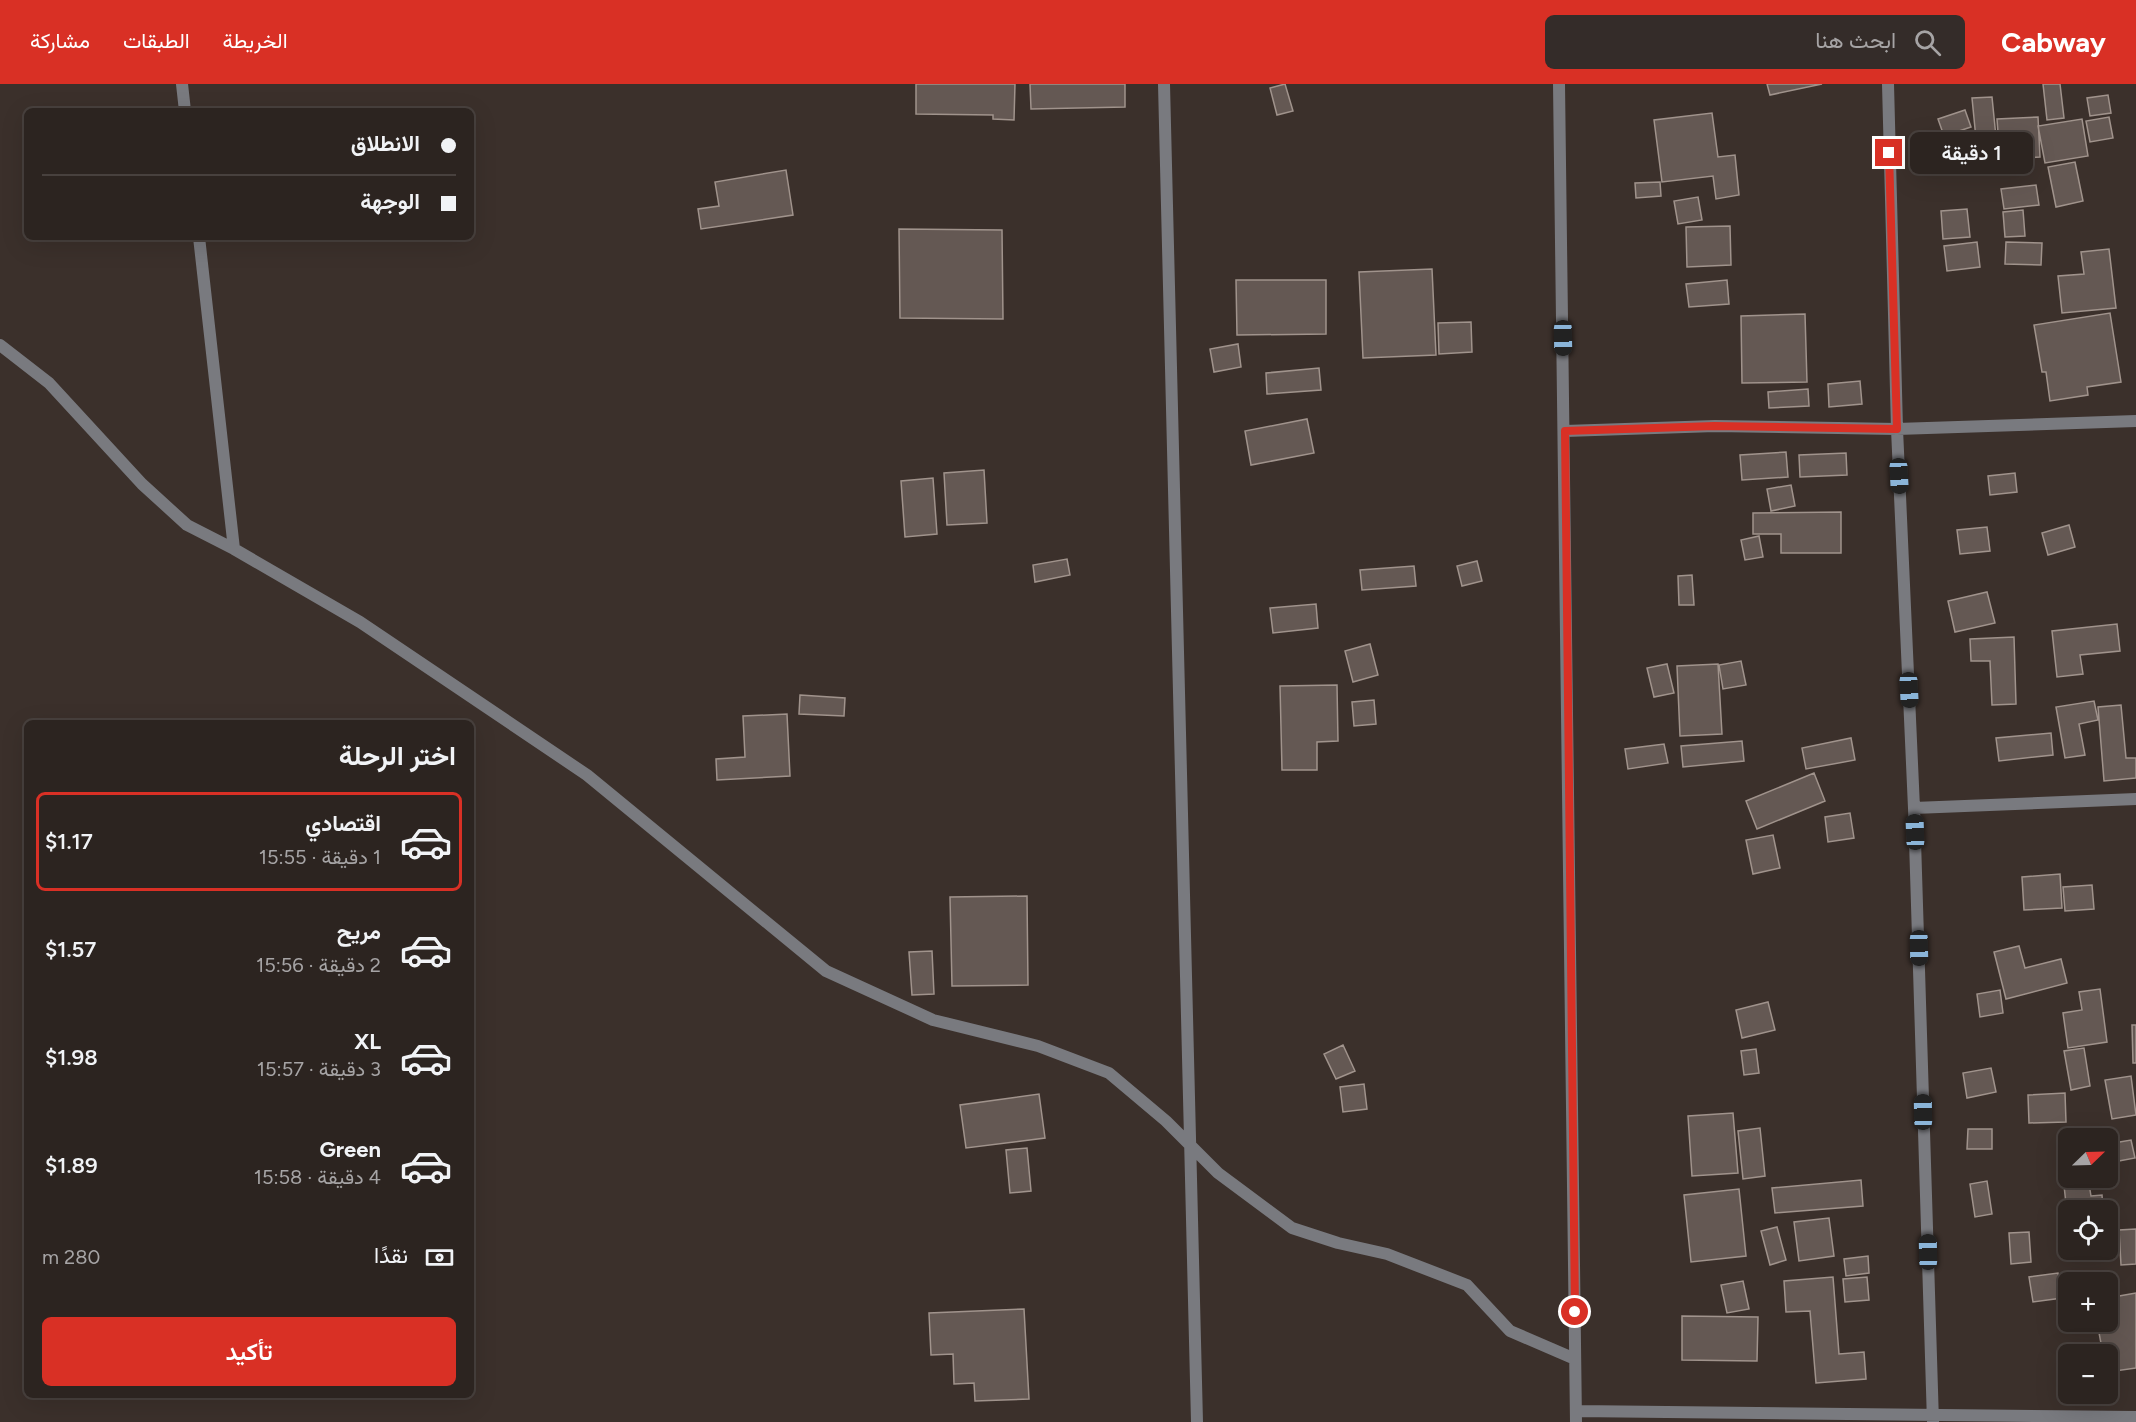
<!DOCTYPE html>
<html lang="ar">
<head>
<meta charset="utf-8">
<style>
	:root { --surface:#2c2420; --page:#342c29; --text:#f1f3f6; --muted:#a6a4a5; --line:#48413e; --accent:#d93025 }
	body { margin:0; font-family:Figtree,Vazirmatn,sans-serif; background:var(--page); color:var(--text); direction:rtl; height:100vh; display:flex; flex-direction:column; font-size:22px; white-space:nowrap }
	* { box-sizing:border-box; margin:0 }
	p { font-size:20px; color:var(--muted) }
	.icon { flex:none; width:33px; height:33px; fill:none; stroke:currentColor; stroke-width:2; stroke-linecap:round; stroke-linejoin:round }
	.map { position:relative; flex:1; overflow:hidden; direction:ltr }
	.side { position:absolute; left:24px; top:636px; width:450px; height:678px; display:flex; flex-direction:column; background:var(--surface); border-radius:9px; box-shadow:0 6px 24px #0002,0 0 0 2px var(--line); direction:rtl }
	.side>* { flex:none }
	.hud { position:absolute; left:24px; top:24px; width:450px; height:132px; border-radius:9px; box-shadow:0 6px 24px #0002,0 0 0 2px var(--line); direction:rtl; display:grid; align-content:center; height:132px; padding:0 18px; background:var(--surface) }
	.needle { width:39px; rotate:67deg }
	.buttons { position:absolute; left:2058px; top:1044px; display:grid; gap:12px }
	.buttons a { display:grid; place-items:center; width:60px; height:60px; border-radius:9px; background:var(--surface); box-shadow:0 6px 24px #0002,0 0 0 2px var(--line); font-size:30px }
	.end { position:absolute; width:27px; height:27px; margin:-14px; border:8px solid #d93025; background:#fff; box-shadow:0 0 0 3px #fff }
	.from { border-radius:50% }
	.bubble { position:absolute; height:42px; border-radius:9px; background:var(--surface); box-shadow:0 6px 24px #0002,0 0 0 2px var(--line); font-size:20px; font-weight:600; line-height:42px; text-align:center; direction:rtl }
	.car { position:absolute; width:18px; height:36px; margin:-18px -9px; border-radius:8px; box-shadow:0 0 4px 2px #0007; background:linear-gradient(#222 24%,#8ab4d8 0 40%,#222 0 76%,#8ab4d8 0 86%,#222 0) }
	.hud b { display:flex; align-items:center; gap:21px; height:57px; font-size:22px }
	.hud b+b { border-top:2px solid var(--line) }
	.hud i { width:15px; height:15px; background:var(--text) }
	ul { padding:0; list-style:none }
	li { display:flex; align-items:center; gap:18px; height:99px; margin:0 12px 9px; padding:0 6px; border:3px solid transparent; border-radius:9px }
	li div { flex:1 }
	li b { display:block; font-size:22px }
	li em { font-style:normal; font-weight:600 }
	li.active { border-color:var(--accent) }
	li>.icon { width:54px; height:54px; stroke-width:1.5 }
	h2 { padding:0 18px; font-size:27px; line-height:72px }
	.pay { display:flex; align-items:center; gap:15px; height:66px; padding:0 18px; font-size:22px }
	.pay p { margin-inline-start:auto }
	.primary-button { display:flex; gap:12px; margin-top:auto; padding:12px 18px }
	.primary-button a { flex:1; height:69px; border-radius:9px; background:var(--accent); color:#fff; font-size:24px; font-weight:600; line-height:69px; text-align:center }
	header { display:flex; align-items:center; gap:36px; box-sizing:border-box; height:84px; padding:0 30px; background:var(--accent); color:#fff }
	header strong { font-size:28px }
	nav { display:flex; gap:33px; margin-inline-start:auto; font-size:21px }
	.search { width:420px; height:54px; background:var(--page); display:flex; align-items:center; gap:15px; box-sizing:border-box; padding:0 21px; border-radius:9px; color:var(--muted); font-size:22px }
	.map>svg:first-child { display:block }
</style>
</head>
<body>
<header>
<strong>Cabway</strong>
<div class="search"><svg class="icon" aria-label="search" viewBox="0 0 24 24"><circle cx="10" cy="10" r="6"/><path d="M15 15l6 6"/></svg>ابحث هنا</div>
<nav><a>الخريطة</a><a>الطبقات</a><a>مشاركة</a></nav>
</header>
<div class="map">
<svg width="2136" height="1338" viewBox="0 0 2136 1338">
	<rect width="100%" height="100%" fill="#3b302b"/>
	<!-- building -->
	<path fill="#645853" stroke="#a0938c" stroke-width="1.5" d="M 916,0 L 1015,0 L 1014,36 L 993,35 L 993,31 L 916,30 Z
		M 1030,0 L 1125,0 L 1125,23 L 1031,25 Z
		M 1285,0 L 1293,27 L 1277,31 L 1270,4 Z
		M 1767,0 L 1822,0 L 1770,11 Z
		M 2043,0 L 2060,0 L 2064,34 L 2047,36 Z
		M 2108,11 L 2111,29 L 2090,32 L 2087,14 Z
		M 1992,13 L 1998,73 L 1978,75 L 1972,14 Z
		M 1965,26 L 1971,43 L 1944,52 L 1938,35 Z
		M 1712,29 L 1718,73 L 1735,71 L 1739,111 L 1716,115 L 1713,92 L 1662,98 L 1654,36 Z
		M 2038,33 L 2040,73 L 2000,75 L 1997,35 Z
		M 2109,33 L 2113,54 L 2090,58 L 2086,37 Z
		M 2082,35 L 2088,72 L 2045,79 L 2038,42 Z
		M 2075,78 L 2083,117 L 2056,123 L 2048,83 Z
		M 786,86 L 793,131 L 701,145 L 698,125 L 719,122 L 715,98 Z
		M 1660,98 L 1661,112 L 1636,114 L 1635,99 Z
		M 2036,101 L 2039,121 L 2004,125 L 2001,105 Z
		M 1698,113 L 1702,136 L 1678,140 L 1674,117 Z
		M 1967,125 L 1970,153 L 1943,155 L 1941,127 Z
		M 2023,126 L 2025,152 L 2005,153 L 2003,128 Z
		M 1730,142 L 1731,181 L 1687,183 L 1686,143 Z
		M 899,145 L 1002,146 L 1003,235 L 900,234 Z
		M 1977,158 L 1980,183 L 1947,187 L 1944,162 Z
		M 2006,158 L 2042,159 L 2041,181 L 2005,180 Z
		M 2109,165 L 2116,224 L 2062,229 L 2058,192 L 2084,190 L 2081,168 Z
		M 1432,185 L 1436,271 L 1363,274 L 1359,188 Z
		M 1236,196 L 1326,196 L 1326,250 L 1237,251 Z
		M 1727,196 L 1729,220 L 1689,223 L 1686,200 Z
		M 2110,229 L 2121,298 L 2087,303 L 2088,311 L 2050,317 L 2046,288 L 2042,288 L 2034,241 Z
		M 1805,230 L 1807,298 L 1742,299 L 1741,232 Z
		M 1471,238 L 1472,268 L 1439,270 L 1438,239 Z
		M 1238,260 L 1241,283 L 1214,288 L 1210,265 Z
		M 1319,284 L 1321,306 L 1267,310 L 1266,289 Z
		M 1860,297 L 1862,320 L 1829,323 L 1828,300 Z
		M 1808,305 L 1809,322 L 1769,324 L 1768,308 Z
		M 1307,335 L 1314,369 L 1251,381 L 1245,347 Z
		M 1786,368 L 1788,393 L 1742,396 L 1740,371 Z
		M 1846,369 L 1847,391 L 1800,393 L 1799,371 Z
		M 984,386 L 987,439 L 947,441 L 944,389 Z
		M 2015,389 L 2017,408 L 1990,411 L 1988,392 Z
		M 933,394 L 937,450 L 905,453 L 901,397 Z
		M 1791,401 L 1795,422 L 1771,427 L 1767,405 Z
		M 1841,428 L 1841,469 L 1781,469 L 1781,450 L 1753,450 L 1753,429 Z
		M 2069,441 L 2075,463 L 2048,471 L 2042,449 Z
		M 1987,443 L 1990,467 L 1960,470 L 1957,446 Z
		M 1759,452 L 1763,473 L 1745,476 L 1741,456 Z
		M 1067,475 L 1070,491 L 1035,498 L 1033,481 Z
		M 1477,477 L 1482,497 L 1462,502 L 1457,482 Z
		M 1414,482 L 1416,502 L 1362,506 L 1360,486 Z
		M 1692,491 L 1694,521 L 1679,521 L 1678,492 Z
		M 1987,508 L 1995,539 L 1955,548 L 1948,517 Z
		M 1316,520 L 1318,544 L 1273,549 L 1270,524 Z
		M 2117,540 L 2120,567 L 2080,571 L 2083,590 L 2057,593 L 2052,547 Z
		M 2014,553 L 2016,620 L 1992,621 L 1990,577 L 1971,577 L 1970,555 Z
		M 1370,560 L 1378,591 L 1353,598 L 1345,567 Z
		M 1741,577 L 1746,601 L 1723,605 L 1719,581 Z
		M 1667,580 L 1674,609 L 1654,613 L 1647,584 Z
		M 1718,580 L 1722,650 L 1680,652 L 1677,582 Z
		M 1337,601 L 1338,657 L 1317,658 L 1317,686 L 1282,686 L 1280,602 Z
		M 800,611 L 845,614 L 844,632 L 799,630 Z
		M 1374,616 L 1376,640 L 1354,642 L 1352,618 Z
		M 2094,617 L 2098,636 L 2079,640 L 2085,671 L 2065,674 L 2056,623 Z
		M 2121,621 L 2126,674 L 2136,674 L 2136,694 L 2104,697 L 2098,623 Z
		M 787,630 L 790,692 L 717,696 L 716,675 L 745,673 L 743,632 Z
		M 2051,649 L 2053,671 L 1999,677 L 1996,654 Z
		M 1851,654 L 1855,676 L 1806,685 L 1802,664 Z
		M 1742,657 L 1744,677 L 1683,683 L 1681,662 Z
		M 1664,660 L 1668,679 L 1628,685 L 1625,665 Z
		M 1814,689 L 1825,717 L 1757,745 L 1746,717 Z
		M 1850,729 L 1854,754 L 1828,758 L 1825,733 Z
		M 1773,751 L 1780,784 L 1753,790 L 1746,756 Z
		M 2060,790 L 2062,824 L 2024,826 L 2022,793 Z
		M 2092,801 L 2094,825 L 2065,827 L 2063,803 Z
		M 1027,812 L 1028,901 L 952,902 L 950,813 Z
		M 2019,862 L 2025,884 L 2061,875 L 2067,899 L 2006,915 L 1994,868 Z
		M 932,867 L 934,910 L 912,911 L 909,868 Z
		M 2100,905 L 2107,958 L 2068,964 L 2063,929 L 2082,926 L 2079,908 Z
		M 2000,906 L 2003,929 L 1980,933 L 1977,910 Z
		M 1768,918 L 1775,946 L 1742,954 L 1736,926 Z
		M 2132,941 L 2136,941 L 2136,979 L 2133,979 Z
		M 1343,961 L 1355,987 L 1336,995 L 1324,970 Z
		M 2084,964 L 2090,1002 L 2071,1006 L 2064,967 Z
		M 1756,965 L 1759,989 L 1744,991 L 1741,967 Z
		M 1991,984 L 1996,1008 L 1967,1014 L 1963,989 Z
		M 2131,992 L 2136,1031 L 2112,1035 L 2105,996 Z
		M 1364,1000 L 1367,1025 L 1343,1028 L 1340,1003 Z
		M 2065,1009 L 2066,1038 L 2029,1039 L 2028,1011 Z
		M 1039,1010 L 1045,1054 L 966,1064 L 960,1021 Z
		M 1733,1029 L 1738,1089 L 1692,1092 L 1688,1032 Z
		M 1760,1044 L 1765,1092 L 1743,1095 L 1738,1047 Z
		M 1968,1045 L 1992,1045 L 1992,1065 L 1967,1065 Z
		M 2131,1056 L 2135,1074 L 2108,1079 L 2108,1060 Z
		M 1027,1064 L 1031,1107 L 1010,1109 L 1006,1066 Z
		M 2068,1082 L 2068,1094 L 2088,1094 L 2091,1112 L 2102,1111 L 2103,1126 L 2068,1126 L 2068,1138 L 2062,1083 Z
		M 1861,1096 L 1863,1122 L 1775,1129 L 1772,1104 Z
		M 1987,1097 L 1992,1130 L 1975,1133 L 1970,1100 Z
		M 1739,1105 L 1746,1172 L 1691,1178 L 1684,1111 Z
		M 1829,1134 L 1834,1172 L 1799,1177 L 1794,1138 Z
		M 1777,1143 L 1786,1176 L 1770,1181 L 1761,1147 Z
		M 2136,1145 L 2136,1180 L 2121,1181 L 2119,1146 Z
		M 2029,1148 L 2031,1178 L 2011,1180 L 2009,1149 Z
		M 1868,1172 L 1869,1189 L 1846,1192 L 1844,1175 Z
		M 2058,1189 L 2062,1214 L 2033,1218 L 2029,1193 Z
		M 1833,1193 L 1839,1270 L 1864,1268 L 1866,1295 L 1816,1299 L 1810,1227 L 1786,1228 L 1784,1197 Z
		M 1867,1193 L 1869,1216 L 1845,1218 L 1843,1195 Z
		M 1743,1197 L 1749,1225 L 1727,1229 L 1721,1201 Z
		M 2136,1209 L 2136,1284 L 2108,1288 L 2108,1270 L 2103,1270 L 2097,1238 L 2108,1238 L 2108,1214 Z
		M 1024,1225 L 1029,1315 L 975,1317 L 974,1299 L 954,1300 L 953,1270 L 931,1271 L 929,1229 Z
		M 1682,1232 L 1758,1233 L 1757,1277 L 1682,1276 Z"/>
	<g fill="none" stroke-linecap="round" stroke-linejoin="round">
		<!-- minor -->
		<path stroke="#797a7f" stroke-width="12" d="M 182,0 L 185,27
			M 1164,0 L 1197,1338
			M 1559,0 L 1576,1338
			M 1888,0 L 1897,345 L 1914,724 L 1933,1338
			M 199,153 L 234,465
			M 0,261 L 49,299 L 142,400 L 187,441 L 234,465 L 360,538 L 587,691 L 826,887 L 933,936 L 1038,962 L 1109,989 L 1166,1037 L 1218,1089 L 1292,1144 L 1338,1159 L 1387,1170 L 1467,1201 L 1510,1247 L 1575,1275
			M 1565,347 L 1715,342 L 1897,345 L 2136,337
			M 1914,724 L 2136,715
			M 1576,1327 L 2136,1333"/>
	</g>
	<g fill="none" stroke-linecap="round" stroke-linejoin="round">
		<!-- route -->
		<path stroke="#d93025" stroke-width="8" d="M 1575,1228 L 1565,347 L 1714,342 L 1897,345 L 1889,69"/>
	</g>
</svg>
<div class="buttons">
<a><svg class="needle" viewBox="-14 -14 28 28"><path d="M0-13l5 13h-10z" fill="#e53935"/><path d="M0 13l5-13h-10z" fill="#a6a4a5"/></svg></a>
<a><svg class="icon" aria-label="locate" viewBox="0 0 24 24"><circle cx="12" cy="12" r="6"/><path d="M12 2v4M12 18v4M2 12h4M18 12h4"/></svg></a>
<a>+</a>
<a>−</a>
</div>
<i class="end from" style="left:1575px;top:1228px"></i>
<i class="end" style="left:1889px;top:69px"></i>
<div class="bubble" style="left:1910px;top:48px;width:123px">1 دقيقة</div>
<i class="car" style="left:1563px;top:254px;rotate:179deg"></i>
<i class="car" style="left:1899px;top:392px;rotate:177deg"></i>
<i class="car" style="left:1909px;top:606px;rotate:177deg"></i>
<i class="car" style="left:1915px;top:748px;rotate:358deg"></i>
<i class="car" style="left:1919px;top:864px;rotate:179deg"></i>
<i class="car" style="left:1923px;top:1028px;rotate:359deg"></i>
<i class="car" style="left:1928px;top:1168px;rotate:359deg"></i>
<div class="hud">
<b><i class="from"></i>الانطلاق</b>
<b><i></i>الوجهة</b>
</div>
<section class="side">
<h2>اختر الرحلة</h2>
<ul>
<li class="active"><svg class="icon" aria-label="car" viewBox="0 0 24 24"><path d="M5 17H2v-5l4-1 3-4h7l3 4 3 1v5h-3M9 17h6M6 11h13"/><circle cx="7" cy="17" r="2"/><circle cx="17" cy="17" r="2"/></svg><div><b>اقتصادي</b><p>1 دقيقة · 15:55</p></div><em>$1.17</em></li>
<li><svg class="icon" aria-label="car" viewBox="0 0 24 24"><path d="M5 17H2v-5l4-1 3-4h7l3 4 3 1v5h-3M9 17h6M6 11h13"/><circle cx="7" cy="17" r="2"/><circle cx="17" cy="17" r="2"/></svg><div><b>مريح</b><p>2 دقيقة · 15:56</p></div><em>$1.57</em></li>
<li><svg class="icon" aria-label="car" viewBox="0 0 24 24"><path d="M5 17H2v-5l4-1 3-4h7l3 4 3 1v5h-3M9 17h6M6 11h13"/><circle cx="7" cy="17" r="2"/><circle cx="17" cy="17" r="2"/></svg><div><b>XL</b><p>3 دقيقة · 15:57</p></div><em>$1.98</em></li>
<li><svg class="icon" aria-label="car" viewBox="0 0 24 24"><path d="M5 17H2v-5l4-1 3-4h7l3 4 3 1v5h-3M9 17h6M6 11h13"/><circle cx="7" cy="17" r="2"/><circle cx="17" cy="17" r="2"/></svg><div><b>Green</b><p>4 دقيقة · 15:58</p></div><em>$1.89</em></li>
</ul>
<div class="pay"><svg class="icon" aria-label="cash" viewBox="0 0 24 24"><path d="M3 7h18v10H3z"/><circle cx="12" cy="12" r="2"/></svg>نقدًا<p>280 m</p></div>
<div class="primary-button"><a>تأكيد</a></div>
</section>
</div>
</body>
</html>
